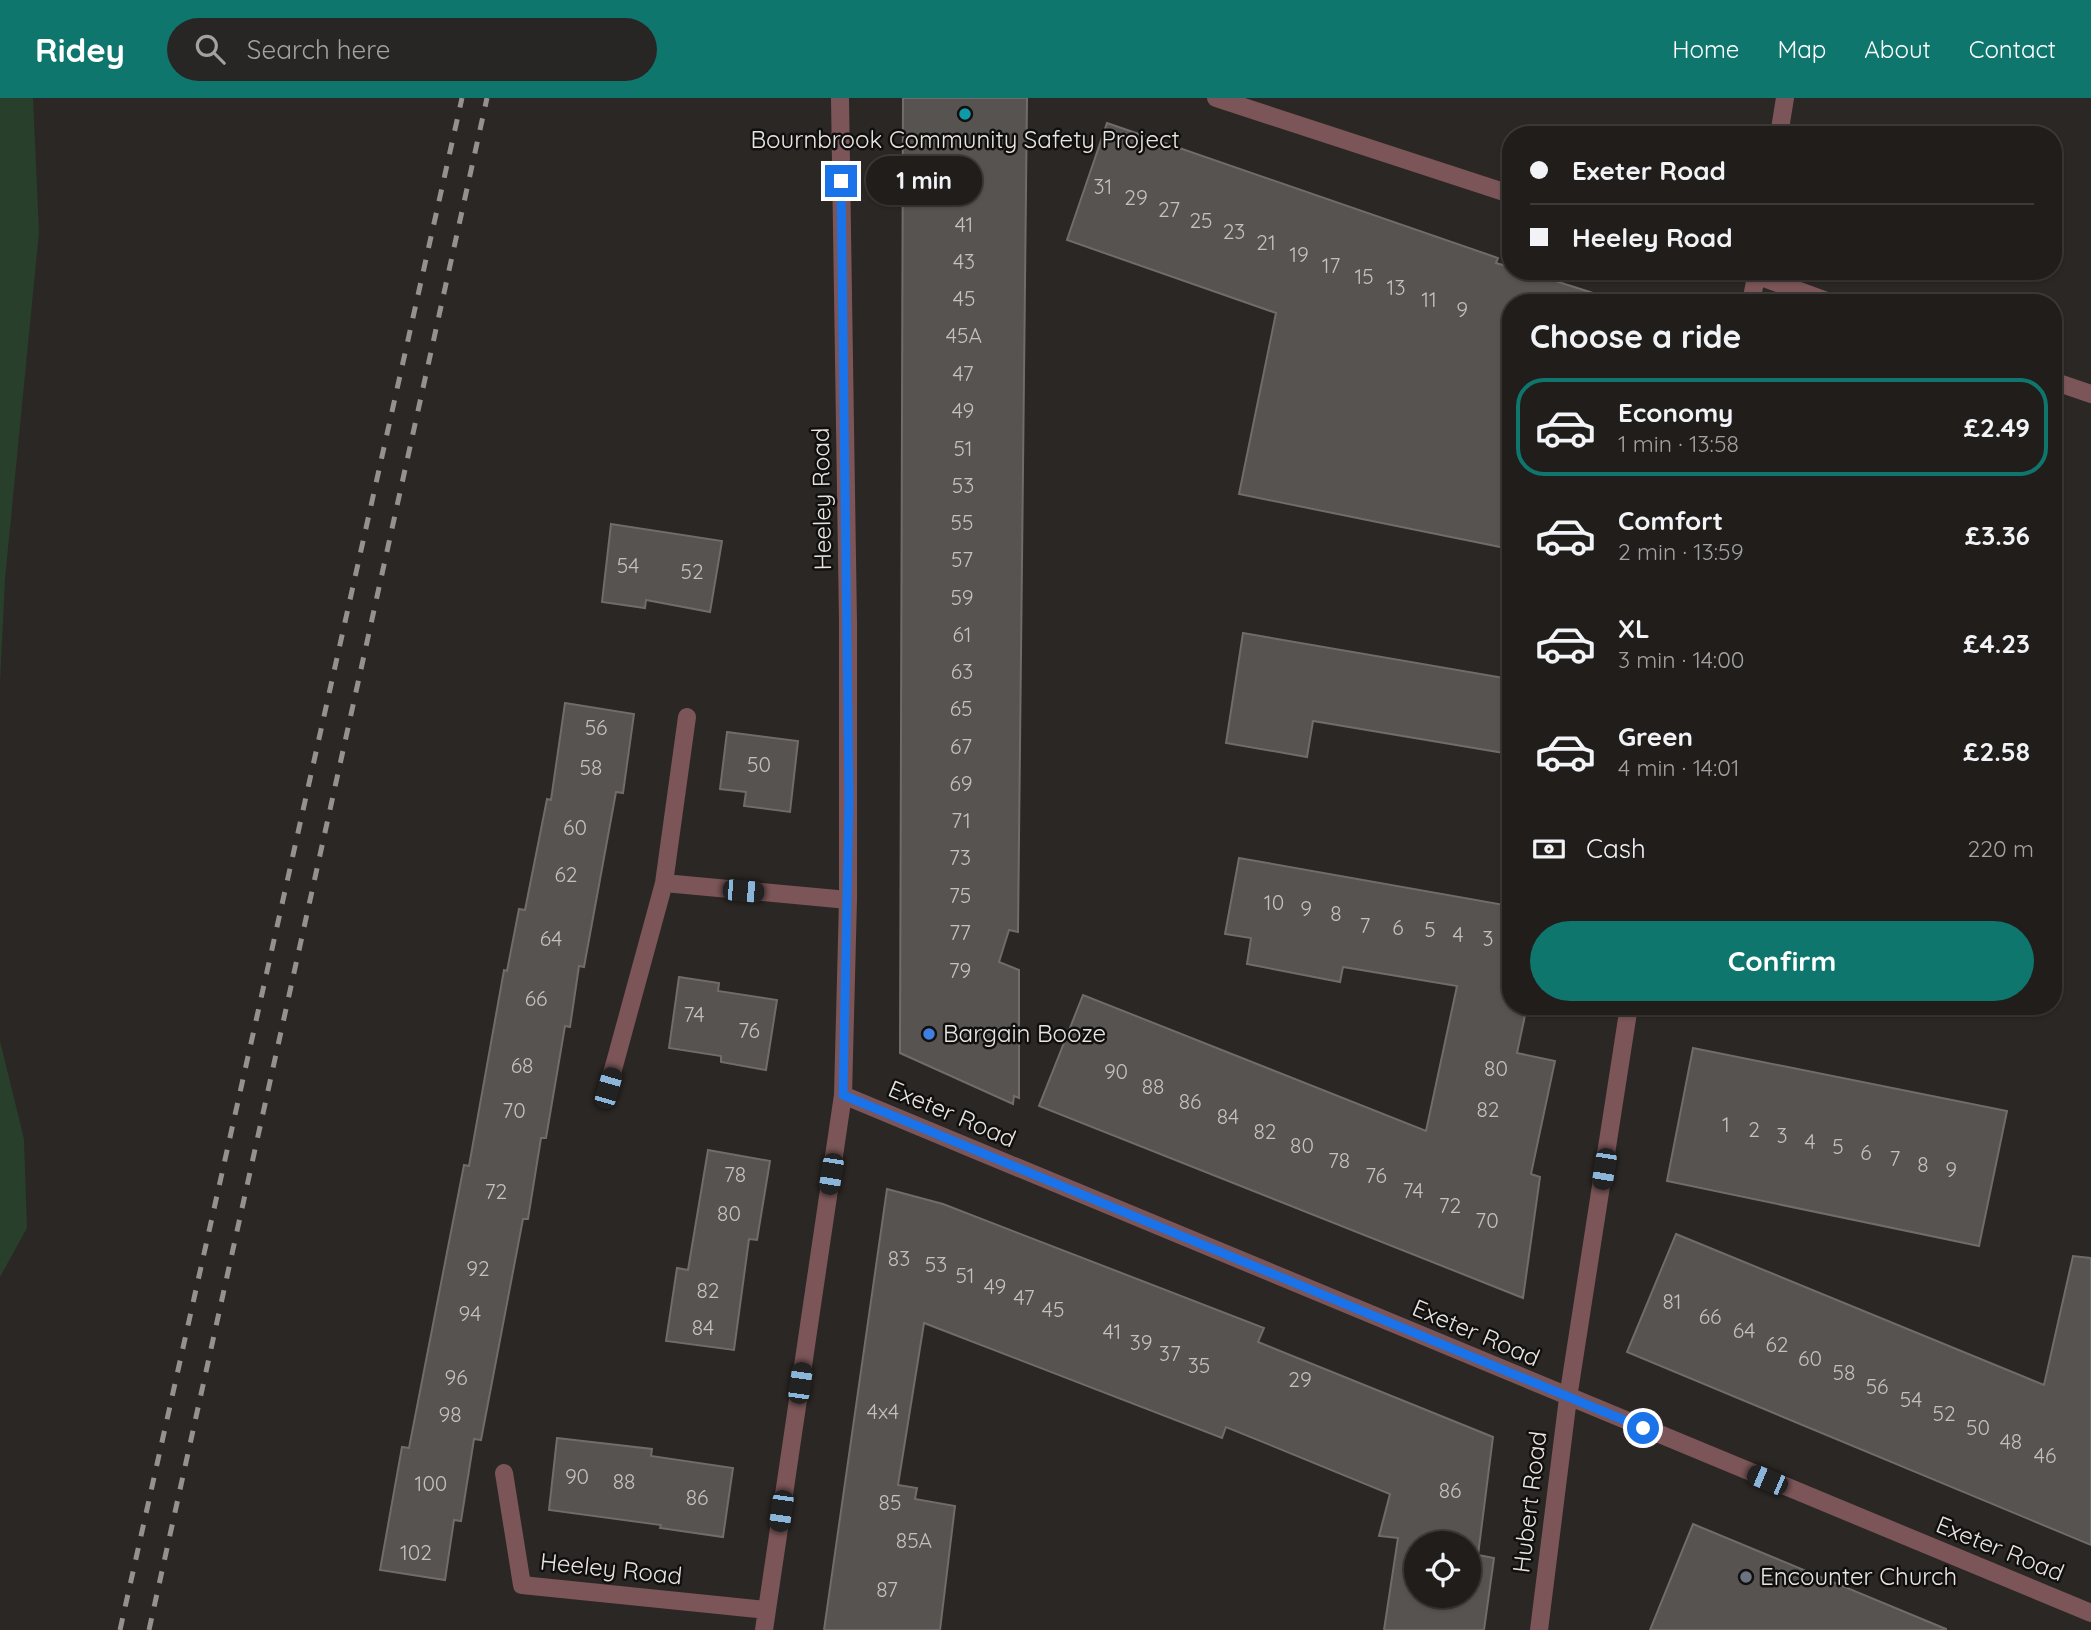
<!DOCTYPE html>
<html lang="en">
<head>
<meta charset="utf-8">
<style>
	:root { --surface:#201d1b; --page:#282624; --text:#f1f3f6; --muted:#a2a2a3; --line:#3d3b3a; --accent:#0f766e }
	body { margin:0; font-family:Quicksand,sans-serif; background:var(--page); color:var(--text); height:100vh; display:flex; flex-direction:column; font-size:26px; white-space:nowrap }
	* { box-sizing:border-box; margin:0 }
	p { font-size:23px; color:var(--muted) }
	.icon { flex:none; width:38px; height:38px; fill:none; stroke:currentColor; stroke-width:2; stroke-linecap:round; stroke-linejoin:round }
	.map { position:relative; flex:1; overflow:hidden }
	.side { position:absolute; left:1502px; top:196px; width:560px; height:721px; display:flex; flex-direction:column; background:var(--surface); border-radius:28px; box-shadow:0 2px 5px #0004,0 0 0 2px var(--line) }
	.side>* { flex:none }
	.top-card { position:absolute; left:1502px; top:28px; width:560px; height:154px; border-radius:28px; box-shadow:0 2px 5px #0004,0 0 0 2px var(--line); display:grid; align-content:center; height:154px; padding:0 28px; background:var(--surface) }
	.controls { position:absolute; left:1404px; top:1433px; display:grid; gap:14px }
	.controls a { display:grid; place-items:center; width:77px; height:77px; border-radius:50%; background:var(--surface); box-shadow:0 2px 5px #0004,0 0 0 2px var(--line); font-size:35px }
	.end { position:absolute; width:32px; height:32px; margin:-16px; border:9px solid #1a73e8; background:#fff; box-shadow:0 0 0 4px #fff }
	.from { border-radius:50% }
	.bubble { position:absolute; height:49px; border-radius:24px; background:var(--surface); box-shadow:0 2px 5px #0004,0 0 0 2px var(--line); font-size:23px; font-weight:700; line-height:49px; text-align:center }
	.car { position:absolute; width:21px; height:42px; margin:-21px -10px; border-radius:9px; box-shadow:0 0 5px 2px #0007; background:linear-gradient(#222 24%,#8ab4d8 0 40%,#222 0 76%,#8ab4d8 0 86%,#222 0) }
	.top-card b { display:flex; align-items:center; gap:24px; height:66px; font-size:26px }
	.top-card b+b { border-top:2px solid var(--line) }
	.top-card i { width:18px; height:18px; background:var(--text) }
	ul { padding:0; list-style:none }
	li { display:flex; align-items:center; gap:21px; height:98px; margin:0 14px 10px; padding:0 14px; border:4px solid transparent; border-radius:28px }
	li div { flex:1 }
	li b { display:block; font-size:26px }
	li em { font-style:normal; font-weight:700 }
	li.selected { border-color:var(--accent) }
	li>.icon { width:63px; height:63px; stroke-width:1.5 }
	h2 { padding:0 28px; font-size:32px; line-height:84px }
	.pay { display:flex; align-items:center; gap:18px; height:77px; padding:0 28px; font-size:26px }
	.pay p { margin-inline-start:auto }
	.button { display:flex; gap:14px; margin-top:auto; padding:14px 28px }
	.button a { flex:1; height:80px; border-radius:42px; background:var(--accent); color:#fff; font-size:28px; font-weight:700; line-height:80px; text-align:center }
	header { display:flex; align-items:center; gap:42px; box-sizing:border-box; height:98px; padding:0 35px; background:var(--accent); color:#fff }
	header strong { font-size:33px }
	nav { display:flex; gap:38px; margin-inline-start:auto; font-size:24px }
	.search { width:490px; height:63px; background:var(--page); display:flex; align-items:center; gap:18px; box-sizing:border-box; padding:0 24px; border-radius:38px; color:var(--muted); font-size:26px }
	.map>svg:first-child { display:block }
</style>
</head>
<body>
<header>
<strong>Ridey</strong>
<div class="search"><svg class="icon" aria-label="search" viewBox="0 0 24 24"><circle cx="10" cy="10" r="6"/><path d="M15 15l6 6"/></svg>Search here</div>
<nav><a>Home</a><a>Map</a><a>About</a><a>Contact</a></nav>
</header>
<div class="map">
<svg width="2091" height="1532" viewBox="0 0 2091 1532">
	<rect width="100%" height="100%" fill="#2b2724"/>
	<!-- green -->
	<path fill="#283f2b" d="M 0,0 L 33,0 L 39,134 L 5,481 L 0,586 Z
		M 0,943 L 24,1041 L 27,1130 L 0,1179 Z"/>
	<!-- building -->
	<path fill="#575350" stroke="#716c69" stroke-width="2" fill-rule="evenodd" d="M 903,0 L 1027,0 L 1018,834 L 1009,832 L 999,864 L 1019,872 L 1019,1000 L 1014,998 L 1013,1006 L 900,955 Z
		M 1107,25 L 1498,160 L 1496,165 L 1510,169 L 1510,173 L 1524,173 L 1593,195 L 1592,205 L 1510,205 L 1510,451 L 1239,396 L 1276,215 L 1067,142 Z
		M 611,426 L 722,443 L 710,514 L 646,502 L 645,510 L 602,504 Z
		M 1243,535 L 1510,581 L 1510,656 L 1313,623 L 1307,659 L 1226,645 Z
		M 565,605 L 634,616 L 623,695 L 616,694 L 584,869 L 579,868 L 570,929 L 565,928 L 546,1040 L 541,1040 L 528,1121 L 523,1121 L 481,1342 L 474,1341 L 461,1423 L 454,1422 L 445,1482 L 380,1472 L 402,1349 L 409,1350 L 464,1067 L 469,1068 L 504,872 L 507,873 L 519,811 L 525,812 L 547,701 L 551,702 Z
		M 727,634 L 798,643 L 790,714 L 744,708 L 746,694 L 720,691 Z
		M 1239,760 L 1510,808 L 1510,908 L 1527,908 L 1517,955 L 1555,963 L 1531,1076 L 1540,1079 L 1523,1200 L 1039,1008 L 1083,897 L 1426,1033 L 1457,888 L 1343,869 L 1340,884 L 1247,866 L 1251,840 L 1225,836 Z
		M 679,879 L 719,885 L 718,893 L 777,902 L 766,972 L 721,964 L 721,958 L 669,950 Z
		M 1693,950 L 2007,1013 L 1979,1148 L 1667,1083 Z
		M 708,1052 L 770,1063 L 757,1142 L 749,1141 L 734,1252 L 666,1243 L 677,1170 L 688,1172 Z
		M 887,1091 L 943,1106 L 1264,1230 L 1258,1244 L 1493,1339 L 1478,1457 L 1494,1460 L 1484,1532 L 1384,1532 L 1398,1440 L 1379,1438 L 1390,1396 L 1226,1329 L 1222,1340 L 924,1225 L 898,1387 L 917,1390 L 915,1401 L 955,1408 L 940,1532 L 824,1532 ZM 1416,1446 L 1468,1446 L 1468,1498 L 1416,1498 Z
		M 1676,1136 L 2044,1287 L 2073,1158 L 2091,1160 L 2091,1447 L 1627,1254 Z
		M 557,1340 L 652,1351 L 651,1358 L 733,1370 L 723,1439 L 660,1430 L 661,1427 L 549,1412 Z
		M 1693,1426 L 1946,1531 L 1946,1532 L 1650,1532 Z"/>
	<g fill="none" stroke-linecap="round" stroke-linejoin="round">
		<!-- street -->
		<path stroke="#7b5557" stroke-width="18" d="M 1216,0 L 1510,96
			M 1779,37 L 1785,0
			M 1745,173 L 1832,205
			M 1751,205 L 1757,173
			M 2053,283 L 2091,296
			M 687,619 L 664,785 L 848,802
			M 608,990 L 664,785
			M 843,997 L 2091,1515
			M 504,1375 L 522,1487 L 766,1512
			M 764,1532 L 843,997 L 848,802 L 848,524 L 840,0
			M 1539,1532 L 1568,1300 L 1629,908"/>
		<!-- rail -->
		<path stroke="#94918e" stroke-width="5" stroke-dasharray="12 12" stroke-linecap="butt" d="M 120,1532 L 462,0
			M 149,1532 L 487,0"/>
	</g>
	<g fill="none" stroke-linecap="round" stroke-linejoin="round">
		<!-- route -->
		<path stroke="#1a73e8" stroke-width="9" d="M 841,83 L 849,701 L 843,997 L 1643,1330"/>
	</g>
	<!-- markers -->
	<circle fill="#0f9aa8" stroke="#12100f" stroke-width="2.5" cx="965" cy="16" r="7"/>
	<circle fill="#3f7fe0" stroke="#12100f" stroke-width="2.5" cx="929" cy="936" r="7"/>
	<circle fill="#6b7280" stroke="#12100f" stroke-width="2.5" cx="1746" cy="1479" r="7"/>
	<g text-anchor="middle" stroke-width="5" stroke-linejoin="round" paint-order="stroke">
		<!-- number labels -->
		<g font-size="21" fill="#c4c0be">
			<text x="1103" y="96">31</text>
			<text x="1136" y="107">29</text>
			<text x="1169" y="119">27</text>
			<text x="1201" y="130">25</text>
			<text x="964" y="134">41</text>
			<text x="1234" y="141">23</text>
			<text x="1266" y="152">21</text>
			<text x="1299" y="164">19</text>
			<text x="964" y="171">43</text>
			<text x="1331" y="175">17</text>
			<text x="1364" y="186">15</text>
			<text x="1396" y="197">13</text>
			<text x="964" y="208">45</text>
			<text x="1429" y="209">11</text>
			<text x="1462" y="219">9</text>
			<text x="964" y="245">45A</text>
			<text x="963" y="283">47</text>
			<text x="963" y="320">49</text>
			<text x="963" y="358">51</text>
			<text x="963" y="395">53</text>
			<text x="962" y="432">55</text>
			<text x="962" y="469">57</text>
			<text x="628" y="475">54</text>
			<text x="692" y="481">52</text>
			<text x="962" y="507">59</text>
			<text x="962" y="544">61</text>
			<text x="962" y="581">63</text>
			<text x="961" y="618">65</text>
			<text x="596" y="637">56</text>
			<text x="961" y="656">67</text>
			<text x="759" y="674">50</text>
			<text x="591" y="677">58</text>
			<text x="961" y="693">69</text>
			<text x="961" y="730">71</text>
			<text x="575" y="737">60</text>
			<text x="960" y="767">73</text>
			<text x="566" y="784">62</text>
			<text x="960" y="805">75</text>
			<text x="1274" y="812">10</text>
			<text x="1306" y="818">9</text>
			<text x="1336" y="823">8</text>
			<text x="1365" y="835">7</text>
			<text x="1398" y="837">6</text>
			<text x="1430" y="839">5</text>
			<text x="960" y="842">77</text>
			<text x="1458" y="844">4</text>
			<text x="551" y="848">64</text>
			<text x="1488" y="848">3</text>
			<text x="960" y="880">79</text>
			<text x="536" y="908">66</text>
			<text x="694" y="924">74</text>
			<text x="749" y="940">76</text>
			<text x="522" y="975">68</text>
			<text x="1496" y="978">80</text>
			<text x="1116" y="981">90</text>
			<text x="1153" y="996">88</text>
			<text x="1190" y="1011">86</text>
			<text x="1488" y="1019">82</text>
			<text x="514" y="1020">70</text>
			<text x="1228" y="1026">84</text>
			<text x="1726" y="1034">1</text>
			<text x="1754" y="1039">2</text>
			<text x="1265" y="1041">82</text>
			<text x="1782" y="1045">3</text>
			<text x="1810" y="1051">4</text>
			<text x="1302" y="1055">80</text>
			<text x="1838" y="1056">5</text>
			<text x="1866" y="1062">6</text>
			<text x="1895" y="1068">7</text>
			<text x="1339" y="1070">78</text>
			<text x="1923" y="1074">8</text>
			<text x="1951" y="1079">9</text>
			<text x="735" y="1084">78</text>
			<text x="1376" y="1085">76</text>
			<text x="1413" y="1100">74</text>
			<text x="496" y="1101">72</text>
			<text x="1450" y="1115">72</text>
			<text x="729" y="1123">80</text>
			<text x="1487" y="1130">70</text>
			<text x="899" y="1168">83</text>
			<text x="936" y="1174">53</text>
			<text x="478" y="1178">92</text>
			<text x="965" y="1185">51</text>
			<text x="995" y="1196">49</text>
			<text x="708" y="1200">82</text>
			<text x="1024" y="1207">47</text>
			<text x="1672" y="1211">81</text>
			<text x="1053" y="1219">45</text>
			<text x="470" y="1223">94</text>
			<text x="1710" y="1226">66</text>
			<text x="703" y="1237">84</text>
			<text x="1744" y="1240">64</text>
			<text x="1112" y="1241">41</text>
			<text x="1141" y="1252">39</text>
			<text x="1777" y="1254">62</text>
			<text x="1170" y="1263">37</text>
			<text x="1810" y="1268">60</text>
			<text x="1199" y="1275">35</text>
			<text x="1844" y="1282">58</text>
			<text x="456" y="1287">96</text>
			<text x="1300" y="1289">29</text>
			<text x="1877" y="1296">56</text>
			<text x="1911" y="1309">54</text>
			<text x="883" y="1321">4x4</text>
			<text x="1944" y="1323">52</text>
			<text x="450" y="1324">98</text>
			<text x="1978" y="1337">50</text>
			<text x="2011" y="1351">48</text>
			<text x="2045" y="1365">46</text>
			<text x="577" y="1386">90</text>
			<text x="624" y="1391">88</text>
			<text x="431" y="1393">100</text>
			<text x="1450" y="1400">86</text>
			<text x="697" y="1407">86</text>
			<text x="890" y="1412">85</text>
			<text x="914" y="1450">85A</text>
			<text x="416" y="1462">102</text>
			<text x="887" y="1499">87</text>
		</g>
		<!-- poi labels -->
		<g font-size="24" fill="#e8e5e3" stroke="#12100f" text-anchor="start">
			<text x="965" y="50" text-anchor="middle">Bournbrook Community Safety Project</text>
			<text x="943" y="944">Bargain Booze</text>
			<text x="1760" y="1487">Encounter Church</text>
		</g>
		<!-- street labels -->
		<g font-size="24" fill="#e8e5e3" stroke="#12100f">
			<text transform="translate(822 401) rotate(-91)" y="8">Heeley Road</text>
			<text transform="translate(952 1016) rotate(23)" y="8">Exeter Road</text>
			<text transform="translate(1476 1235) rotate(23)" y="8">Exeter Road</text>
			<text transform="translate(1530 1404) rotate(-83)" y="8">Hubert Road</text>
			<text transform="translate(2000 1451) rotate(22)" y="8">Exeter Road</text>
			<text transform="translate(611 1471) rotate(6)" y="8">Heeley Road</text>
		</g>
	</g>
</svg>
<div class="controls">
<a><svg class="icon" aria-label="locate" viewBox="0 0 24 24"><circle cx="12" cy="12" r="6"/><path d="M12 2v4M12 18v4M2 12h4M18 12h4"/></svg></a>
</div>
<i class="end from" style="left:1643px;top:1330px"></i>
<i class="end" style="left:841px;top:83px"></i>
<div class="bubble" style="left:866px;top:58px;width:116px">1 min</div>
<i class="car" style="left:743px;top:793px;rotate:95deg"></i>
<i class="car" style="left:608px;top:990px;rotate:16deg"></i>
<i class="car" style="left:1604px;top:1071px;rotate:189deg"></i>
<i class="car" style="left:831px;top:1076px;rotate:189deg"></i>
<i class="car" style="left:800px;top:1285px;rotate:8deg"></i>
<i class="car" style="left:1767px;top:1382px;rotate:293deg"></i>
<i class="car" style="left:781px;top:1413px;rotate:188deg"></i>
<div class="top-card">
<b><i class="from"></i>Exeter Road</b>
<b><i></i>Heeley Road</b>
</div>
<section class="side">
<h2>Choose a ride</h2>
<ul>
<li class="selected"><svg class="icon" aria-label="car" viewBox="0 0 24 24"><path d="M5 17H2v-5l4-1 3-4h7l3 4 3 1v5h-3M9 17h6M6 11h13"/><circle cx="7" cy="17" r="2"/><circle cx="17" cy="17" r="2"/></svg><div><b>Economy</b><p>1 min · 13:58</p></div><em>£2.49</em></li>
<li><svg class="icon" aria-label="car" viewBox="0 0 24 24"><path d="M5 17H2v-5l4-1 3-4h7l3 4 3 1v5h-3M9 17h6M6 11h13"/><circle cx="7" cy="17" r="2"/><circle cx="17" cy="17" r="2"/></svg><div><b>Comfort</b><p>2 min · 13:59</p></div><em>£3.36</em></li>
<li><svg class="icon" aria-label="car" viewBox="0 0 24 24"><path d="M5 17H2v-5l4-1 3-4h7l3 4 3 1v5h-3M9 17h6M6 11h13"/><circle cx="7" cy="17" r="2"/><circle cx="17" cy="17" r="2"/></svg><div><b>XL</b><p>3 min · 14:00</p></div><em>£4.23</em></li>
<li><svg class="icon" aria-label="car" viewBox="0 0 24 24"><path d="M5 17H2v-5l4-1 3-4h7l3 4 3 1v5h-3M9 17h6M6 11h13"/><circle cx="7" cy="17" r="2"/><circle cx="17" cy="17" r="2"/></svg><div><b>Green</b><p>4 min · 14:01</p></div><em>£2.58</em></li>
</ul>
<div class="pay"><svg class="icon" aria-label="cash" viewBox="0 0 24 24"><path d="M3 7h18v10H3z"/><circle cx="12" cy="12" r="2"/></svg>Cash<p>220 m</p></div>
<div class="button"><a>Confirm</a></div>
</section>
</div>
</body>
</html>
